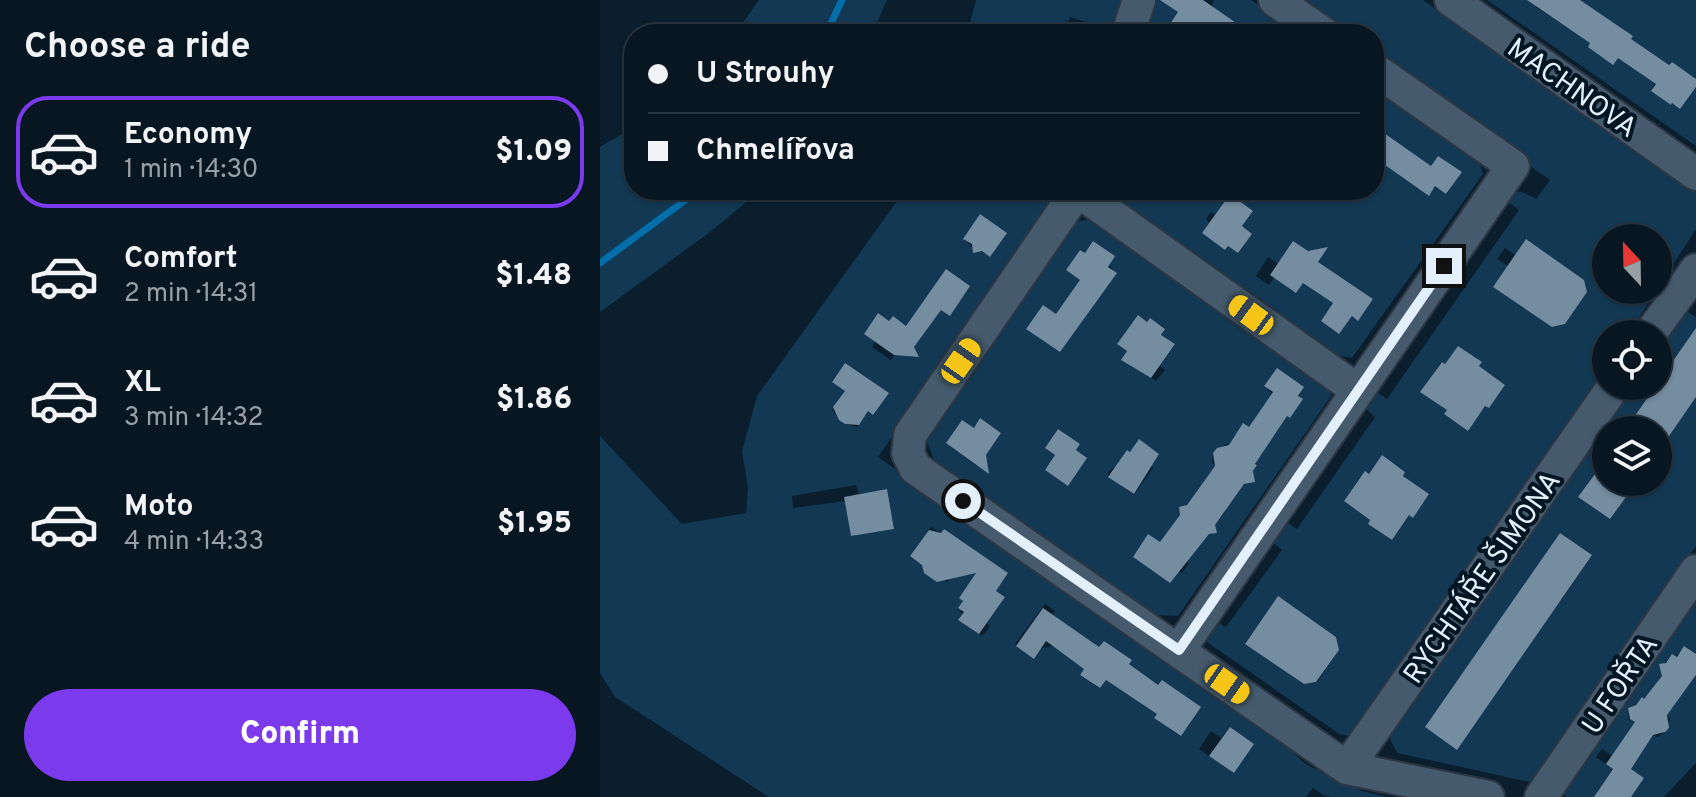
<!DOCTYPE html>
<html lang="en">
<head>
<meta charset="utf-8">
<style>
	:root { --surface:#081622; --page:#16232f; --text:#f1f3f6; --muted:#989fa5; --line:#293540; --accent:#7c3aed }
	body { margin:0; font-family:Overpass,sans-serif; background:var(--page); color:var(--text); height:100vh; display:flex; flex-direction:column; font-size:30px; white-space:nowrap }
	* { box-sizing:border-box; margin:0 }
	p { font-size:26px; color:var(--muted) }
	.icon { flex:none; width:44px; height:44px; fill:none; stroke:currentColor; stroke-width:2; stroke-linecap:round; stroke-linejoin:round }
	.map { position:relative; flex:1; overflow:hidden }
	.details { display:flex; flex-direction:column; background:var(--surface); width:600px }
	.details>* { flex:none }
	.top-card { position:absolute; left:24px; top:24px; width:760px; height:176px; border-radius:32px; box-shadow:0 2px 6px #0004,0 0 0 2px var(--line); display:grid; align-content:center; height:176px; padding:0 24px; background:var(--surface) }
	.needle { width:52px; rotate:338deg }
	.tools { position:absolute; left:992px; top:224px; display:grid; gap:16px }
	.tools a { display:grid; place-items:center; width:80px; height:80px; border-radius:50%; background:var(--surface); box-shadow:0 2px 6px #0004,0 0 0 2px var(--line); font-size:40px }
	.end { position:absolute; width:36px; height:36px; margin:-18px; border:10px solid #e3f0fb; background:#111; box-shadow:0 0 0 4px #111 }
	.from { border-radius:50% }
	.car { position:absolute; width:24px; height:48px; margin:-24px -12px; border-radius:10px; box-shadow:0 0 6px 2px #0007; background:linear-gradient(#f5c518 24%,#345 0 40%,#f5c518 0 76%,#345 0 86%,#f5c518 0) }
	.top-card b { display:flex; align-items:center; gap:28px; height:76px; font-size:30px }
	.top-card b+b { border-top:2px solid var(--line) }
	.top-card i { width:20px; height:20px; background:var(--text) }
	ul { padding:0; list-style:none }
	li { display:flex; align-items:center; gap:24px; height:112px; margin:0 16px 12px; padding:0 8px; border:4px solid transparent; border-radius:32px }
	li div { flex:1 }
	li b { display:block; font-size:30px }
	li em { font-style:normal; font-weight:800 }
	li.active { border-color:var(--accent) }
	li>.icon { width:72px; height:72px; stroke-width:1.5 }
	h2 { padding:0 24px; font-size:36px; line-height:96px }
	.action { display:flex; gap:16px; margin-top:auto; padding:16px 24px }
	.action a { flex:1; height:92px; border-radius:48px; background:var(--accent); color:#fff; font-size:32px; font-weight:800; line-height:92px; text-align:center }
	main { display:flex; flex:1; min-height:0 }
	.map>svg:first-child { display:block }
</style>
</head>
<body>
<main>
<section class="details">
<h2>Choose a ride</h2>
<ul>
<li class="active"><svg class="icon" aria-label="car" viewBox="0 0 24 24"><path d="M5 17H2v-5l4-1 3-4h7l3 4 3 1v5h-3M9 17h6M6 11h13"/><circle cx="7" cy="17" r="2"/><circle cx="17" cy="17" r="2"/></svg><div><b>Economy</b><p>1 min · 14:30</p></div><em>$1.09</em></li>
<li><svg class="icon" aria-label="car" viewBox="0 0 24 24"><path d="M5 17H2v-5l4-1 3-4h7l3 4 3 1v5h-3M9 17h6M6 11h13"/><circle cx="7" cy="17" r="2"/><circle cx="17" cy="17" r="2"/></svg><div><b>Comfort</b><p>2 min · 14:31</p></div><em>$1.48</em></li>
<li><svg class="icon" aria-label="car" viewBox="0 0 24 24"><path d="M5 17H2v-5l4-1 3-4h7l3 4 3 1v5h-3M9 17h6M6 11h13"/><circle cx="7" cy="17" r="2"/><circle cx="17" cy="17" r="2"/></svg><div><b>XL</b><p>3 min · 14:32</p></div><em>$1.86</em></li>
<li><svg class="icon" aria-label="car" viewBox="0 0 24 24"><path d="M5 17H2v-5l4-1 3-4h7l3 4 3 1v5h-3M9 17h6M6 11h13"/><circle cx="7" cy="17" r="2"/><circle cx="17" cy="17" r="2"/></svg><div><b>Moto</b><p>4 min · 14:33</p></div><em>$1.95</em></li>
</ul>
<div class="action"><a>Confirm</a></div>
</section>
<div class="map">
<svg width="1096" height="797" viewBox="0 0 1096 797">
	<rect width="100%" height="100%" fill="#0a1e2d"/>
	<!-- green -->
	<path fill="#123853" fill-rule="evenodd" d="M 159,0 L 287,0 L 272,34 L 135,34 Z
		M 376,0 L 524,0 L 513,34 L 489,34 L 492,24 L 470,17 L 465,32 L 448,26 L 440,34 L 367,34 Z
		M 554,0 L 574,0 L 570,6 L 578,12 L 571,34 L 543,34 Z
		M 614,0 L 651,0 L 700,34 L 620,34 L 612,6 Z
		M 692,0 L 823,0 L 1096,191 L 1096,229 L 1058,288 L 1058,238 L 1006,238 L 1006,290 L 1057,290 L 1028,334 L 1006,334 L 1006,367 L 750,736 L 739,734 L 607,642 L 607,628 L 612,619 L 626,627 L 682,550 L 668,539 L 682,519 L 697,529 L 775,417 L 761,405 L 772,389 L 787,399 L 919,210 L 904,199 C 916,188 923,191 936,199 L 950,180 L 774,57 L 774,34 L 741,34 ZM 926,239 L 984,280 L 987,292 L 965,324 L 952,327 L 908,266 L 897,259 L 905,248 L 915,255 ZM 858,346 L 881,362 L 879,366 L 905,385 L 889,408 L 885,406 L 868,430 L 845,415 L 847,410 L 821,392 L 841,362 L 845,364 ZM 782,456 L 805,472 L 803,476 L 829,494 L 813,517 L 809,515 L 792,540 L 768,524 L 770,520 L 744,501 L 765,471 L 769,474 ZM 678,597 L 736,637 L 739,650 L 717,682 L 704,684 L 645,643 Z
		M 887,0 L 935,0 L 936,7 L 962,24 L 978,0 L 1096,0 L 1096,82 L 1071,62 L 1051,90 L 1071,105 L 1096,87 L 1096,146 Z
		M 774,85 L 878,158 L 883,174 L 752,358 L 733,355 L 504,190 L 533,190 L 545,198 L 551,190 L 719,190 L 724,193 L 726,190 L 774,190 L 774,163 L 782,169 L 800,145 L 774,126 ZM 838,156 L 861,172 L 847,194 L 835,186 L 829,195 L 831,166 ZM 630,194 L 653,211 L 642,226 L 652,234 L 638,253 L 628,246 L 625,250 L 602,233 L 609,223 L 606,219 L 611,212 L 615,215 ZM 668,257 L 678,264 L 719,260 L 698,290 L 692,291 L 676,275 L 669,285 L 656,276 ZM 742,278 L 773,299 L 758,320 L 752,316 L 739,334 L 721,321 L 733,303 L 727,299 Z
		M 34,127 L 34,190 L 161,190 L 110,232 L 0,312 L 0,147 Z
		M 305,190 L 423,190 L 433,196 L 437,190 L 463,190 L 278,457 L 676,736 L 705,764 L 762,791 L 787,797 L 731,797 L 725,796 L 713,788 L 706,797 L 169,797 L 15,697 L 0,673 L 0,436 L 82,524 L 146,513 L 148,488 L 142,451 L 157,396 ZM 380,215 L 407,233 L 390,257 L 382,251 L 377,252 L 364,239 ZM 278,313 L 289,321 L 293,317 L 321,337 L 314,347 L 316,352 L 313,357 L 307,356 L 298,350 L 291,360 L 272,347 L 275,342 L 264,334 ZM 245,363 L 288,393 L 274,414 L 268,411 L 257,427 L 245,424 L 232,410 L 245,391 L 232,381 ZM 256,485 L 259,494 L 287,489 L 294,528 L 251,536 L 245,501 L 193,508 L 192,496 ZM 331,527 L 341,533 L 344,529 L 371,548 L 347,582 L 310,556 ZM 390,561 L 408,574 L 396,591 L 405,597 L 387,623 L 390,626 L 382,636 L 358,620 L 362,614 L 358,608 L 363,601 L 359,597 L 368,585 L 372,588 ZM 445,604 L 455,611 L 451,617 L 464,654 L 453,646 L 442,648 L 434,659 L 415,644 ZM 504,641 L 532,660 L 529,664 L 538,671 L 524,692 L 506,680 L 499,688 L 480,675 ZM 544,705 L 601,707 L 580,736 L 554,718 L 557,714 ZM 630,727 L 653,744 L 634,773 L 599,749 L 611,731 L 621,738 Z
		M 488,219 L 502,221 L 729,385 L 731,396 L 578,616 L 556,615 L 334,460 L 326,439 L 340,411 L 475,223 ZM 493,241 L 515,256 L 509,264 L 516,274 L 501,295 L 466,270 L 480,250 L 485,253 ZM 538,316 L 547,322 L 550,319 L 565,328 L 561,335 L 575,344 L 560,366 L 565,370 L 556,381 L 521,360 L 527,351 L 517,344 ZM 677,369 L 703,387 L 690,418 C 678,410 676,394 664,386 ZM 381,419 L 401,433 L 386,455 L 383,465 L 377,466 L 346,443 L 361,421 L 374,428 ZM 643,424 L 657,465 L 653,472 L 654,478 L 644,485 L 612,463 L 613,453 L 626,444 L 629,445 ZM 458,429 L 480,444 L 476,450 L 487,458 L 468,486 L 445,470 L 455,455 L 445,448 ZM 539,440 L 559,454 L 551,466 L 553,468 L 534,495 L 521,486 L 523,483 L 508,477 L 508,472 L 515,467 L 527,450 L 530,452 ZM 603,483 L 614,504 L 625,512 L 615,525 L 613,534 L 609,534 L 580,515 L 580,510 L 587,505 ZM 548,535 L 589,563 L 582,573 L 578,571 L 570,583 L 533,557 Z
		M 1082,308 L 1096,317 L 1096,334 L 1058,382 L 1058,343 Z
		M 1028,386 L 1055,386 L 1025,430 L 1006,430 L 1006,458 L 978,497 L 1010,519 L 1037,482 L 1058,482 L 1058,451 L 1096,397 L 1096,546 L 930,782 L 797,753 L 790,739 L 794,724 ZM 960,533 L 992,555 L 961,601 L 930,578 ZM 929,578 L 960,601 L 857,749 L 825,727 Z
		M 1096,590 L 1096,654 L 1085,646 C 1075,660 1068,658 1060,667 L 1064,673 L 1057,682 L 1086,689 L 1096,675 L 1096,763 L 1064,797 L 1031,797 L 1044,778 L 1002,749 L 996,757 L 1013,769 L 997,792 L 1003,797 L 967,797 L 962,794 L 964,779 ZM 1042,698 L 1070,718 L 1065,732 L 1057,737 L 1053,735 L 1043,750 L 1035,722 L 1028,718 L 1029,710 Z"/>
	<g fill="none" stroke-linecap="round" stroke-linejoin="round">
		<!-- stream -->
		<path stroke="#036eaa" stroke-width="7" d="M 226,34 L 242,0
			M 0,263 L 99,190"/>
	</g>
	<!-- building -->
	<path fill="#758da0" d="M 560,0 L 603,0 L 652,34 L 609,34 L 600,28 L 593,34 L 563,34 L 578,12 Z
		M 927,0 L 980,0 L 1033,36 L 1031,39 L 1069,65 L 1072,62 L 1096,79 L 1096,87 L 1080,109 L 1072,103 L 1071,105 L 1051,91 L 1056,84 L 1018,58 L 1013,65 L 988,47 L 990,43 Z
		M 774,126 L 831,166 L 838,156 L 862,172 L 846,194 L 835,186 L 829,196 L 785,165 L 774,180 Z
		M 630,194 L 653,211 L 642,226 L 652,234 L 638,253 L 628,246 L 625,250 L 602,233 Z
		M 380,214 L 407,233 L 390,257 L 382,251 L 373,253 L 372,244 L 363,239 Z
		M 926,239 L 984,280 L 987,292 L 965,324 L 952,327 L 893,287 Z
		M 493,241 L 515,256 L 508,267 L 517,273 L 460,352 L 426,329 L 443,305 L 456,314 L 480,280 L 466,270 L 480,250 L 485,253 Z
		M 693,241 L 708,251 L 728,247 L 718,262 L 773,299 L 758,321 L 752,316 L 739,334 L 721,321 L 733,303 L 703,283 L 696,293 L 670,275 Z
		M 346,269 L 370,286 L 350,316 L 341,310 L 314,347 L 319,357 L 294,355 L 264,334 L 278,313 L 289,321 L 293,316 L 306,326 Z
		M 538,315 L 547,322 L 550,318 L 565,329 L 561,335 L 575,344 L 551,378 L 521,360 L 527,351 L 517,344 Z
		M 1096,328 L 1096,397 L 1058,452 L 1058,430 L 1025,430 Z
		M 858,346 L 882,362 L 879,366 L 905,385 L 889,408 L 885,406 L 868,431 L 844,414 L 847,410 L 820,392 L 842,362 L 845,364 Z
		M 245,363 L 289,393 L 273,415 L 268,411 L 259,425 L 245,424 L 239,420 L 233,407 L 245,391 L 232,382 Z
		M 677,368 L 704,387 L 698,396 L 703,399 L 690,418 L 687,416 L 655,464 L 657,465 L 653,471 L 655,482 L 644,484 L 615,525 L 617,533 L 609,534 L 570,583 L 533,557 L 548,534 L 560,542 L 580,515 L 579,507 L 587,505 L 615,466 L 613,453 L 617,448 L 629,445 L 643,423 L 649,427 L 673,392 L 664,386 Z
		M 380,418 L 401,433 L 386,455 L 389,474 L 346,443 L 362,420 L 374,428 Z
		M 458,429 L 480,444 L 476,450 L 487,458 L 468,486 L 445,470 L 455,455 L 445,448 Z
		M 539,439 L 559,454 L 534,494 L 508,477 L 527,450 L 530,452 Z
		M 782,455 L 805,472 L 803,476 L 829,494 L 813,518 L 809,515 L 792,540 L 768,524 L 770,520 L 744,501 L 765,471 L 769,474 Z
		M 1006,459 L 1006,482 L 1037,482 L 1010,519 L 978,497 Z
		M 287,489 L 294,529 L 251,536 L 244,497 Z
		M 344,529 L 408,573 L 396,591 L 405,597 L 379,634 L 358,620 L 364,612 L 358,608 L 363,601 L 359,598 L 376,573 L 337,582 L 324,573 L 322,565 L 310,556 L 329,530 L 341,533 Z
		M 960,533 L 992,555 L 857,750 L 825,727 Z
		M 678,596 L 736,637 L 739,650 L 716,682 L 704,684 L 645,644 Z
		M 443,608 L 499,647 L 504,641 L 532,660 L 529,664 L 558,685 L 562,680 L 601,707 L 581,736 L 554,718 L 557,714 L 506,680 L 500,688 L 480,675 L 484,669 L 446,641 L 434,659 L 416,646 Z
		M 1084,646 L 1096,654 L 1096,675 L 1067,715 L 1069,728 L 1065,732 L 1053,735 L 1031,769 L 1044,778 L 1031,797 L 994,797 L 1013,769 L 1006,764 L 1035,722 L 1030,719 L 1028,708 L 1036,705 L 1042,697 L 1044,699 L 1062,676 L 1059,664 L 1066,663 L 1072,654 L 1077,657 Z
		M 630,727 L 654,744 L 634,773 L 609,756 Z"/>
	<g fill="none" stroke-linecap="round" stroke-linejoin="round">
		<!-- minor casing -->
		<g stroke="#2d3643" stroke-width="36">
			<path id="minor" d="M 675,0 L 724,34
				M 851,0 L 1096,174
				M 528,34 L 539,0
				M 478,190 L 310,435 L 308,453 L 315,468 L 747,768 L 888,797
				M 478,191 L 757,390
				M 1050,334 L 1096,270
				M 579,650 L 913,166 L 774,69
				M 747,768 L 1014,386
				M 941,797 L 1096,571"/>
		</g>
		<!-- minor -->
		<use href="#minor" stroke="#455b6d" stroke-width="32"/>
	</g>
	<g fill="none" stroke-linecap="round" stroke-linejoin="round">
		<!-- route -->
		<path stroke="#e3f0fb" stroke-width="10" d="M 363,501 L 579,650 L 844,266"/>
	</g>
	<g text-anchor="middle" stroke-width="8" stroke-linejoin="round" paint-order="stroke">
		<!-- street labels -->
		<g font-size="28" fill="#e3f0fb" stroke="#021523">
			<text transform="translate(973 87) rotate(35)" y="10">MACHNOVA</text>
			<text transform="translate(881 577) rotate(-55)" y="10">RYCHTÁŘE ŠIMONA</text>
			<text transform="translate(1019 684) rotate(-56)" y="10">U FOŘTA</text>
		</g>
	</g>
</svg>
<div class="tools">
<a><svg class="needle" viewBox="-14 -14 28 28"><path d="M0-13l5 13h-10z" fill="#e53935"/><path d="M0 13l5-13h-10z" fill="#989fa5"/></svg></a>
<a><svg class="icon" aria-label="locate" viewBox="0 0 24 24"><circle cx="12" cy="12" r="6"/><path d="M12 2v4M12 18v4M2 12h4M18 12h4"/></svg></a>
<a><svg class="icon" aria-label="layers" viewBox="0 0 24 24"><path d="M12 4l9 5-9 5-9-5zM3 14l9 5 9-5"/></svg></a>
</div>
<i class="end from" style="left:363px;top:501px"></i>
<i class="end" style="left:844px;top:266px"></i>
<i class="car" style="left:651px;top:315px;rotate:306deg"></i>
<i class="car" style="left:361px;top:361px;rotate:35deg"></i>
<i class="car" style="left:627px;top:684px;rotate:125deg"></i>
<div class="top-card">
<b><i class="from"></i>U Strouhy</b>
<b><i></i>Chmelířova</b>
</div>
</div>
</main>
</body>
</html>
